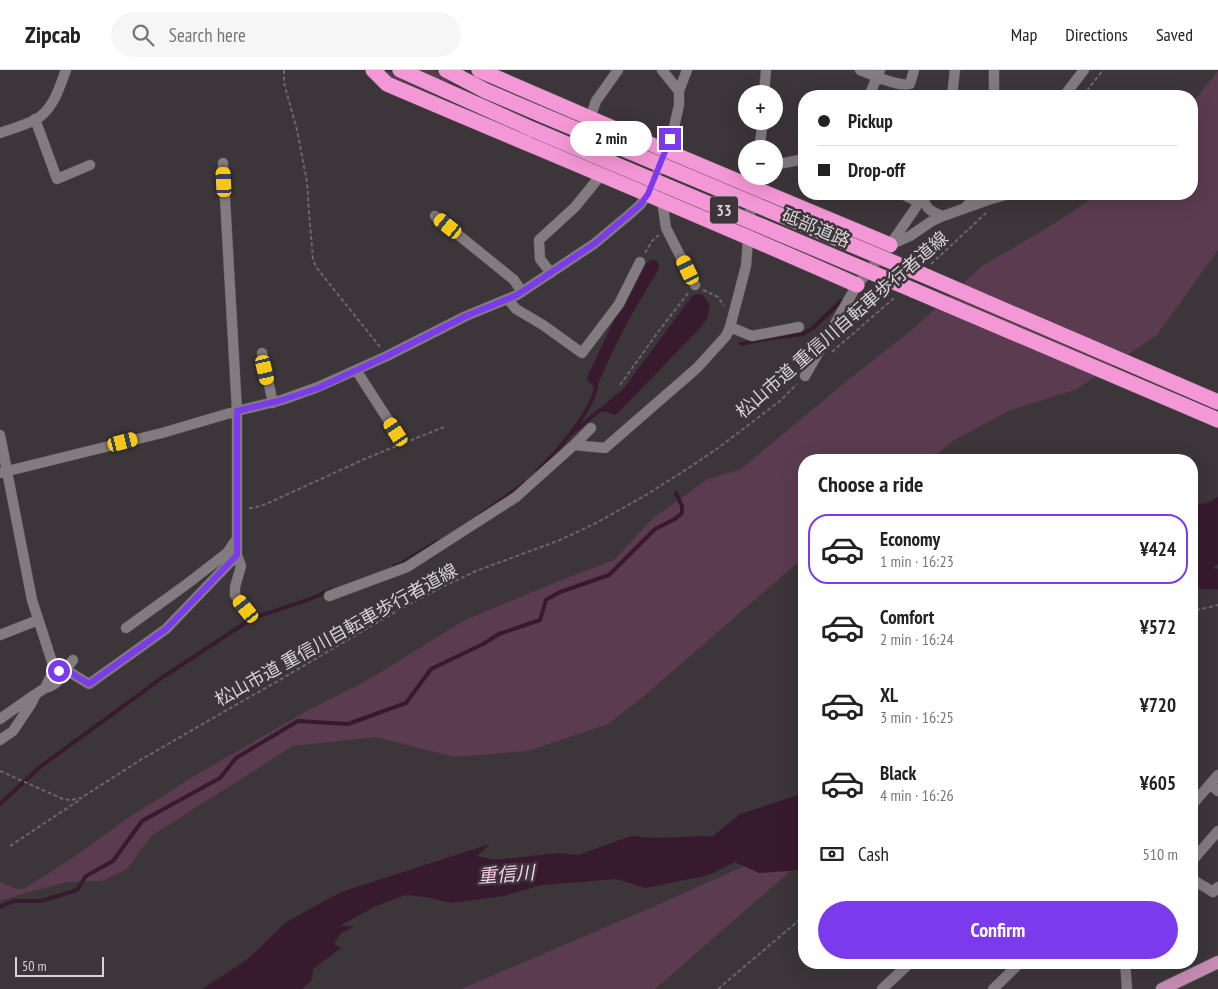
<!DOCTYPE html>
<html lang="en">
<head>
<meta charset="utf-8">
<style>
	:root { --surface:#fff; --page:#f6f6f6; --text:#222; --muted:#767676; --line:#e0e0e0; --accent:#7c3aed }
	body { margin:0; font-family:"PT Sans Narrow","Noto Sans JP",sans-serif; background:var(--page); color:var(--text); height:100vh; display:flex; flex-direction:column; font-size:19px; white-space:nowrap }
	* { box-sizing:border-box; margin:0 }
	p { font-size:16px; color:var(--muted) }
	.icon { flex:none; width:28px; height:28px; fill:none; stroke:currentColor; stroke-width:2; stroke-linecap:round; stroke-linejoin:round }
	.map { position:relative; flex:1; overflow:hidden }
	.details { position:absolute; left:798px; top:384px; width:400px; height:515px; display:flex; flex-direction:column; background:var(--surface); border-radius:20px; box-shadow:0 5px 20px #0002 }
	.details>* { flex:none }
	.banner { position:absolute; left:798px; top:20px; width:400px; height:110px; border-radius:20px; box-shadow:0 5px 20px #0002; display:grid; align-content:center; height:110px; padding:0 20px; background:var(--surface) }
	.tools { position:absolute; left:738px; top:15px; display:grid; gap:10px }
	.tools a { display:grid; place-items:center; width:45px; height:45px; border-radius:50%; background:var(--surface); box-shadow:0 5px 20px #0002; font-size:25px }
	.scale { position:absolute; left:15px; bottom:12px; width:89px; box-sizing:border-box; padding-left:5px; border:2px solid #d7d3d6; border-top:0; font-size:14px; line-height:18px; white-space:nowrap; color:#d7d3d6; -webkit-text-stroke:4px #3c363a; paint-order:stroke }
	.end { position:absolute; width:22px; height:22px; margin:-11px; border:6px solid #7c3aed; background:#fff; box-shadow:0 0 0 2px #fff }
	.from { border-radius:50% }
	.bubble { position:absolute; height:35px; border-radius:18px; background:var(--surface); box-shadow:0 5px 20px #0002; font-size:16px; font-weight:600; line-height:35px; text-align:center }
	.car { position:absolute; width:15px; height:30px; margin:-15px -8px; border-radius:6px; box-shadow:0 0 4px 1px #0007; background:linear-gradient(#f5c518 24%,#345 0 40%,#f5c518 0 76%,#345 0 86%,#f5c518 0) }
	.banner b { display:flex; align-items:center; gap:18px; height:48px; font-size:19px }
	.banner b+b { border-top:1px solid var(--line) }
	.banner i { width:12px; height:12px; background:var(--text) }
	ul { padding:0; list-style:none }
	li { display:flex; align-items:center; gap:15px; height:70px; margin:0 10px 8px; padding:0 10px; border:2px solid transparent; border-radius:20px }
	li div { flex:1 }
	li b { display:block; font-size:19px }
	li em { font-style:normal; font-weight:600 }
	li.current { border-color:var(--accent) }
	li>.icon { width:45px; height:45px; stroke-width:1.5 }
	h2 { padding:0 20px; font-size:22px; line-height:60px }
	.pay { display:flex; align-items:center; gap:12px; height:55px; padding:0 20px; font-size:19px }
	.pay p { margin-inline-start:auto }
	.action { display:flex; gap:10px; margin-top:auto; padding:10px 20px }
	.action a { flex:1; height:58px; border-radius:30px; background:var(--accent); color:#fff; font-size:20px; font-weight:600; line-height:58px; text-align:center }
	header { display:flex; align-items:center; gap:30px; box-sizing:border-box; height:70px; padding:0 25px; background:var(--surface); border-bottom:1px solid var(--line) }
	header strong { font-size:24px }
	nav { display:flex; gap:28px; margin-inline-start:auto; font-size:18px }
	.search { width:350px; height:45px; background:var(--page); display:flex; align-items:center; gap:12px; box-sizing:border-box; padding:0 18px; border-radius:28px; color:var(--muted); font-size:19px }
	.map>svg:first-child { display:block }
</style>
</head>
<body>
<header>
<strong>Zipcab</strong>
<div class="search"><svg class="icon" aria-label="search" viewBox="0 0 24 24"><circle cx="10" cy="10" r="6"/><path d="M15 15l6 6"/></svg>Search here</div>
<nav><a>Map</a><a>Directions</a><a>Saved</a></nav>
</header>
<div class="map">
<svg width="1218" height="919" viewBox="0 0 1218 919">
	<rect width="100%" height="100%" fill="#3c363a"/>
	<!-- green -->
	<path fill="#5b3b50" d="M 418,0 L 433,0 L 449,8 L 450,11 L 448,13 L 445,12 Z
		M 1218,1 L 1218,180 L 1157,265 L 1077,319 L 1008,341 L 953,371 L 929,390 L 804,390 L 804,488 L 789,500 L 644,626 L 608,654 L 528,681 L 454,687 L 376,667 L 293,676 L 151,766 L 127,799 L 102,811 L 66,812 L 22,824 L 0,831 L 0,812 L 17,819 L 24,819 L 74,787 L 125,750 L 191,708 L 307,641 L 366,611 L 465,550 L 559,511 L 614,490 L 653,448 L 708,409 L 741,399 L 848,310 L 913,259 L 982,196 L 1047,158 L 1099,124 L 1191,124 L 1191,34 Z
		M 388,2 L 390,2 L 406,12 L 441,28 L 439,30 L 394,11 L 386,4 Z
		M 804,769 L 804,789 L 655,919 L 461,919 L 662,833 Z"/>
	<!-- water -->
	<path fill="#381a2f" d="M 651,190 L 655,190 C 659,193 659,196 658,201 C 634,238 613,278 596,319 L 587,310 L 588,305 L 615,248 L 637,211 L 646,194 Z
		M 696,224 L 703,225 L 710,235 L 707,249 L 700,258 L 616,345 L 600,340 L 604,335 L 624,318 L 692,226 Z
		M 1218,427 L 1218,494 L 1206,503 L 1191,511 L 1191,439 L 1197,434 L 1208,433 Z
		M 804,723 L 804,800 L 759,803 L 735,792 L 709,805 L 646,818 L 616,809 L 542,815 L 504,826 L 451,833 L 426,827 L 405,825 L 374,837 L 340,856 L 354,856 L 340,864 L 334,874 L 341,878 L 313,899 L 312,910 L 302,919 L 202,919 L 248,889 L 286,852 L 341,822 L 490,774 L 477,786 L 495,790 L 558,783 L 578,785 L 631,766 L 654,768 L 713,766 L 740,744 Z"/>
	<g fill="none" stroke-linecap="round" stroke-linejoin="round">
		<!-- stream -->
		<path stroke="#381a2f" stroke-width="4" d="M 741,274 L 764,269 L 803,264 L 813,258 L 841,231
			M 572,363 L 600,340 L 604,338
			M 537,401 C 554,386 595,338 596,315
			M 480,445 L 525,413
			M 394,496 L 401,494 L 438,471
			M 0,734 L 40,697 L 163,607 L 253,548 L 310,529 L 331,520
			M 0,837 L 14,831 L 41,831 L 77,820 L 86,806 L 113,791 L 142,751 L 220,708 L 236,688 L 298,651 L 348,654 L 406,633 L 431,599 L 483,574 L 499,564 L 540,550 L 546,530 L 560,522 L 609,505 L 655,459 L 675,449 L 682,443 L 682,436 L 676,423"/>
		<!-- river -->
		<path stroke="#381a2f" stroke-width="21" d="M 1191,508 L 1218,509"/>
		<!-- street casing -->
		<g stroke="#595457" stroke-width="11">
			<path id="street" d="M 662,0 L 679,21
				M 860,0 C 873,5 897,17 910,14 L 914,0
				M 994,0 L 994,26
				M 764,24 L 766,0
				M 869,26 L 880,0
				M 952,26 L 955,0
				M 1064,26 L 1084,0
				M 590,48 L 596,31 L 618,0
				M 35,49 L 57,109 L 90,95
				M 0,63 C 11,59 33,53 41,46 C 55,34 60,16 66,0
				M 759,79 L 763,51
				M 223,93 L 237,341 L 237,485 L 241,496 L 235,517 L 235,525 L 246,539
				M 774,95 L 804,89
				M 902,124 L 918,132
				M 923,127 C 926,140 932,142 943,146
				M 662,130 L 666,158 L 695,215
				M 965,138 L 977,124
				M 435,146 L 514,210 L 522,222
				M 890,175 L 925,124
				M 551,203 L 540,189 L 539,170 L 575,137 L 601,105
				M 508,229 L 516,239 L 543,255 L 582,283 L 619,234 L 640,192
				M 730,257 L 752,266 L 799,257
				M 262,283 L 273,333
				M 356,300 L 396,362
				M 805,306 L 857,215 L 890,175 L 910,166 L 932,151 L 943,146 L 988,130 L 1005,125
				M 0,365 L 32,530 L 54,598 L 52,604 L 45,618 L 36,624 L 31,634 L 13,661 L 0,670
				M 574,375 L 591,358
				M 0,403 L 162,363 L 237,341 L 282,330 L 318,317 L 387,286 L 466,246 L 517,225 L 594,174 L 630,144 L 640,135 L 648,124 L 666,81 L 674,57 L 679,35 L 679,21 L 687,0
				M 329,526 L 407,497 L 516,427 L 574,375 L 605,378 L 697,298 L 726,266 L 730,257 L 746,196 L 752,117 L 754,106
				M 126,558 L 187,514 L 227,483 L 236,470
				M 0,565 L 38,550
				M 54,598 L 59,601 L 71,603 L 89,614 L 166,559 L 237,485
				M 45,618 C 60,615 64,601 73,590
				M 0,649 L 34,625
				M 1210,714 L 1218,721
				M 1191,736 L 1218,705
				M 1191,792 L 1218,761
				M 1191,808 C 1198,814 1206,817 1213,822 L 1218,817
				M 1125,892 L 1127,919
				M 882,919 L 911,892
				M 993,919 L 1021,892"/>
		</g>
		<!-- primary casing -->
		<g stroke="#595457" stroke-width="14">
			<path id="primary" d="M 1162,919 L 1218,892"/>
		</g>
		<!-- highway casing -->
		<g stroke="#595457" stroke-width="16">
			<path id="highway" d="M 373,0 L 387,14 C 544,81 702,146 857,215
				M 400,0 L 534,60
				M 446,0 L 486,21 L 540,44
				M 479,0 L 666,81 L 890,175
				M 928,207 L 1218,332
				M 913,220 L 1218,350"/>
		</g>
		<!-- path -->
		<path stroke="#6b6669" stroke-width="2" stroke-dasharray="4 2.5" stroke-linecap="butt" d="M 284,0 L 284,13 L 297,60 L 307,112 L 309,143 L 313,189 L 316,197 L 380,277
			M 1083,26 L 1103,0
			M 645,183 L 652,171 L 659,165
			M 931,194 L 986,143
			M 703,220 L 718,227 L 724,236
			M 832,282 L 894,228
			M 620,315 L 658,262 L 688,223
			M 249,438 L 253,438 L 266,434 L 367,388 L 444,357
			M 1191,544 L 1197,540 L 1218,535
			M 0,701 L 63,729 L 70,730 L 81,728 L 142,689 L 187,663 L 276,612 L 397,541 L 442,517 L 476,501 L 560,470 L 596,453 L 646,425 L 690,397 L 718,378 L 780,331 L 797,314
			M 10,776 L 81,729
			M 718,919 L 804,846"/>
		<!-- street -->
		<use href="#street" stroke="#827b7f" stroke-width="10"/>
		<!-- primary -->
		<use href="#primary" stroke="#c68cb3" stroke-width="12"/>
		<!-- highway -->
		<use href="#highway" stroke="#f497d6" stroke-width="15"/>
		<!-- highway-bridge casing -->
		<g stroke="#595457" stroke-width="16" stroke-linecap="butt">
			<path id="highway-bridge" d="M 540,44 L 928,207
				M 534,60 L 913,220"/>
		</g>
		<!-- highway-bridge -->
		<use href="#highway-bridge" stroke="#f497d6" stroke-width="15"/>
	</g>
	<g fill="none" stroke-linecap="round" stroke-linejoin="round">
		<!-- route -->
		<path stroke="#7c3aed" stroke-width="6" d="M 59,601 L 71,603 L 89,614 L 166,559 L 237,485 L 237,341 L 282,330 L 318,318 L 387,286 L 466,246 L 517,225 L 594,174 L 640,135 L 648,124 L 670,69"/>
	</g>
	<g text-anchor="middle" stroke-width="5" stroke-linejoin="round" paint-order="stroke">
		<!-- shield labels -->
		<rect fill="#3c363a" stroke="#a8a4a7" stroke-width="1" x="710" y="126.5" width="28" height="27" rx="4"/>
		<g font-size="16" font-weight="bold" fill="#d7d3d6">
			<text x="724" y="146">33</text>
		</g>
		<!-- street labels -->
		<g font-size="18" fill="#d7d3d6" stroke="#3c363a">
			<text transform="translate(816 158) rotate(23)" y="6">砥部道路</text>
			<text transform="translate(842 255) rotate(-41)" y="6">松山市道 重信川自転車歩行者道線</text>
			<text transform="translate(336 565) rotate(-29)" y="6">松山市道 重信川自転車歩行者道線</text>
		</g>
		<!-- water labels -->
		<g font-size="19" font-style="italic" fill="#fdcbeb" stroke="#3c363a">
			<text transform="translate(506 804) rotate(-4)" y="7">重信川</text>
		</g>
	</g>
</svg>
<div class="tools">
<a>+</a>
<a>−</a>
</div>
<div class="scale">50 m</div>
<i class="end from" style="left:59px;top:601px"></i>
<i class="end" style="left:670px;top:69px"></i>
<div class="bubble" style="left:570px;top:51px;width:82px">2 min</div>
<i class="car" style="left:224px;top:112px;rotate:357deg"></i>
<i class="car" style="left:448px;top:156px;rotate:309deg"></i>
<i class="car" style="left:688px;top:200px;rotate:334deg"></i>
<i class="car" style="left:265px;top:300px;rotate:167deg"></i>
<i class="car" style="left:396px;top:362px;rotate:327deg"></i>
<i class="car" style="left:123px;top:372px;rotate:76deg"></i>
<i class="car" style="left:246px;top:539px;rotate:321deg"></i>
<div class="banner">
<b><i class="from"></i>Pickup</b>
<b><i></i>Drop-off</b>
</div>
<section class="details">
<h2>Choose a ride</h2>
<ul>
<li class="current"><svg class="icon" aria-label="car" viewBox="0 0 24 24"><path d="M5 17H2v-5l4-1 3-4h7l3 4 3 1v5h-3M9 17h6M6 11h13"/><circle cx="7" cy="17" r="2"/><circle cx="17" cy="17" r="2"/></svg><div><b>Economy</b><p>1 min · 16:23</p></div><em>¥424</em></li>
<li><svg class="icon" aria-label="car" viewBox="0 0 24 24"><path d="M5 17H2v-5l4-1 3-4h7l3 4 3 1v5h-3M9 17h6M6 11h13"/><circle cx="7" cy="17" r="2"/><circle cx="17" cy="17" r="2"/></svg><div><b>Comfort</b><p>2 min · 16:24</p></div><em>¥572</em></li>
<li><svg class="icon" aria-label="car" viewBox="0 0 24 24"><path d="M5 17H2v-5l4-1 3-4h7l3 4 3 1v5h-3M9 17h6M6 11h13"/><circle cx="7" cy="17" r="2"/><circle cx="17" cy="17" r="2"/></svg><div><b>XL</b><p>3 min · 16:25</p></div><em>¥720</em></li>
<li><svg class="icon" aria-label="car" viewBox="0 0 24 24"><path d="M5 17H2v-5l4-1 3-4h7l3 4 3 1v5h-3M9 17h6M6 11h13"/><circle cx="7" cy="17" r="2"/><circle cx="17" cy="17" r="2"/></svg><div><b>Black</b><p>4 min · 16:26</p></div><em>¥605</em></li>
</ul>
<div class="pay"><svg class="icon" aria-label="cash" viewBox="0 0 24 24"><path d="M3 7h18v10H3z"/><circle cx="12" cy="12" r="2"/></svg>Cash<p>510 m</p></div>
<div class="action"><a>Confirm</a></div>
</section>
</div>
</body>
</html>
